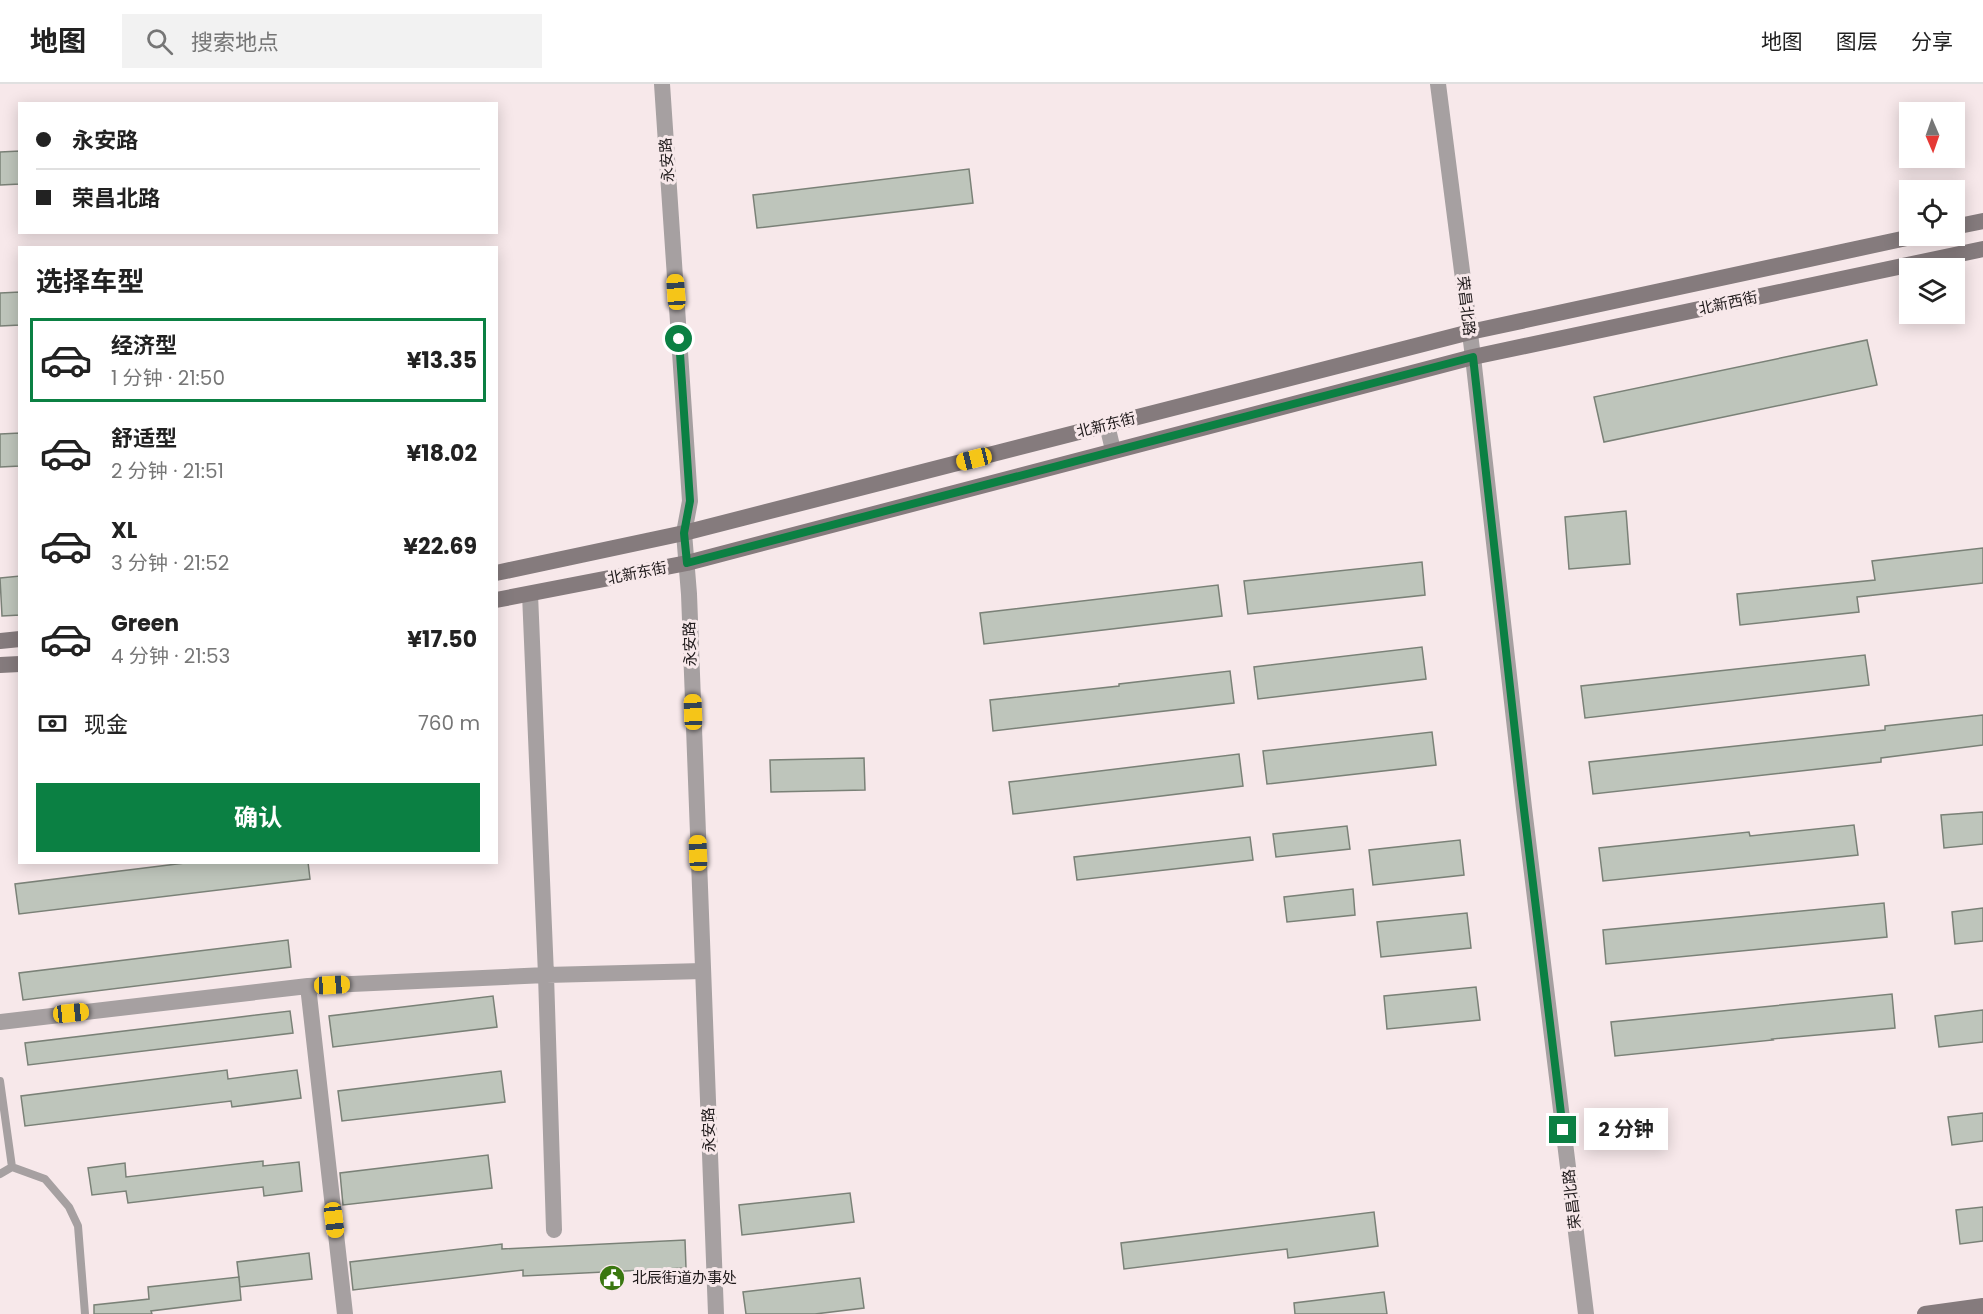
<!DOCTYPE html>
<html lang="zh">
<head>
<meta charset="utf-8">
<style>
	:root { --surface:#fff; --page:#f2f2f2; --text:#222; --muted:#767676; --line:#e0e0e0; --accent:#0b8043 }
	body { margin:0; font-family:Poppins,"Noto Sans SC",sans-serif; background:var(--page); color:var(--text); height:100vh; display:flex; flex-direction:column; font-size:22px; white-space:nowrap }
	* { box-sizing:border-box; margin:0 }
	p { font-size:20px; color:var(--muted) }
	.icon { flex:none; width:33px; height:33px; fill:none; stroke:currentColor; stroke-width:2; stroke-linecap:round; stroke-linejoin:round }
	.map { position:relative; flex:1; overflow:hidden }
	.details { position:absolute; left:18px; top:162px; width:480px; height:618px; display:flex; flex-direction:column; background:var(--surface); border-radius:0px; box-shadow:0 3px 15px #0003 }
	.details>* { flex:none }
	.hud { position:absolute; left:18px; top:18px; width:480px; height:132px; border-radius:0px; box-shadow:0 3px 15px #0003; display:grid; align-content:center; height:132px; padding:0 18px; background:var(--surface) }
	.needle { width:39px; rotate:178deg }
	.tools { position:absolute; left:1899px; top:18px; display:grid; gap:12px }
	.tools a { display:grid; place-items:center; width:66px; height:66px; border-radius:0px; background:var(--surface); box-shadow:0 3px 15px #0003; font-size:30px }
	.end { position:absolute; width:27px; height:27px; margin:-14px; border:8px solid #0b8043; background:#fff; box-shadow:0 0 0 3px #fff }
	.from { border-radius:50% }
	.bubble { position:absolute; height:42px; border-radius:0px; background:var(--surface); box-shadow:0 3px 15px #0003; font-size:20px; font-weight:700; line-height:42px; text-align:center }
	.car { position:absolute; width:18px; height:36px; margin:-18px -9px; border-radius:8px; box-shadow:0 0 4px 2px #0007; background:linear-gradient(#f5c518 24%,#345 0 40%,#f5c518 0 76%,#345 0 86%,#f5c518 0) }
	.hud b { display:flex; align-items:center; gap:21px; height:57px; font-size:22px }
	.hud b+b { border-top:2px solid var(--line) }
	.hud i { width:15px; height:15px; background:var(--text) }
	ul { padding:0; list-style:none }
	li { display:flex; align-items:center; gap:18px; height:84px; margin:0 12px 9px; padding:0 6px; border:3px solid transparent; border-radius:0px }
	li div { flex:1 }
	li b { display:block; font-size:22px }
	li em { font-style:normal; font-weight:700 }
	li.selected { border-color:var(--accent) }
	li>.icon { width:54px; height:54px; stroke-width:1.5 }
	h2 { padding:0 18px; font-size:27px; line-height:72px }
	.pay { display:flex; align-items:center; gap:15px; height:66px; padding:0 18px; font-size:22px }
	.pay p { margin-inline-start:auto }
	.action { display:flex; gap:12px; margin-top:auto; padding:12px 18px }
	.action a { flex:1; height:69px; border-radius:0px; background:var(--accent); color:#fff; font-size:24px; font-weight:700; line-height:69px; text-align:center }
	header { display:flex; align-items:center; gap:36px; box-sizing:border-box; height:84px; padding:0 30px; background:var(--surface); border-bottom:2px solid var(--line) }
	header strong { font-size:28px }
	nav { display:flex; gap:33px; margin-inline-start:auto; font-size:21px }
	.search { width:420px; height:54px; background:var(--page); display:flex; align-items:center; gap:15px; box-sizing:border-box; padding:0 21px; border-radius:0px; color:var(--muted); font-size:22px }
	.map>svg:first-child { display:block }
</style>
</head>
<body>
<header>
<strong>地图</strong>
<div class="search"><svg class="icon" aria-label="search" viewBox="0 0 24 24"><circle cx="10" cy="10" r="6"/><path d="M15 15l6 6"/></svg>搜索地点</div>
<nav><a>地图</a><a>图层</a><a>分享</a></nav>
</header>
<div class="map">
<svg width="1983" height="1230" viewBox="0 0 1983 1230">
	<rect width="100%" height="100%" fill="#f7e8ea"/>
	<!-- building -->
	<path fill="#bec5bb" stroke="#7a8177" stroke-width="1.5" d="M 20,67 L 20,100 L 0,101 L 0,68 Z
		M 969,85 L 973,119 L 757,144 L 753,111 Z
		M 20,208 L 20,241 L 0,242 L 0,209 Z
		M 1867,256 L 1877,301 L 1604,358 L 1594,313 Z
		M 20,349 L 20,382 L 0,383 L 0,350 Z
		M 1626,427 L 1630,480 L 1569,485 L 1565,433 Z
		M 1983,464 L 1983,499 L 1857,513 L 1859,528 L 1740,541 L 1737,510 L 1875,496 L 1872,477 Z
		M 1422,478 L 1425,511 L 1248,530 L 1244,497 Z
		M 20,492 L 20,531 L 2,532 L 0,494 Z
		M 1218,501 L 1222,532 L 984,560 L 980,529 Z
		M 1422,563 L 1426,595 L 1258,615 L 1254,583 Z
		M 1865,571 L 1869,601 L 1585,634 L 1581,602 Z
		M 1230,587 L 1234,619 L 993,647 L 990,616 L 1119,602 L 1119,600 Z
		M 1983,631 L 1983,661 L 1881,674 L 1881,678 L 1593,710 L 1589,678 L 1885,646 L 1885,642 Z
		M 1432,648 L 1436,681 L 1267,700 L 1263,667 Z
		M 1239,670 L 1243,702 L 1013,730 L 1009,698 Z
		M 864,674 L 865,706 L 771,708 L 770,676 Z
		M 1983,728 L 1983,760 L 1944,764 L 1941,731 Z
		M 1854,741 L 1858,771 L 1603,797 L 1599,764 L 1749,748 L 1750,752 Z
		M 1347,742 L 1350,765 L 1276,773 L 1273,750 Z
		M 1250,753 L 1253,776 L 1077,796 L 1074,773 Z
		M 1460,756 L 1464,791 L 1373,801 L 1369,766 Z
		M 193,778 L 308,778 L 310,795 L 19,830 L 15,800 Z
		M 1353,805 L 1355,831 L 1287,838 L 1284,813 Z
		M 1884,819 L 1887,853 L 1606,880 L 1603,846 Z
		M 1983,824 L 1983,857 L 1955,860 L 1952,828 Z
		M 1467,829 L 1471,864 L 1381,873 L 1377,838 Z
		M 288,856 L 291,883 L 23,916 L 19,889 Z
		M 1476,903 L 1480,936 L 1387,945 L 1384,912 Z
		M 1892,910 L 1895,944 L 1772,955 L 1773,956 L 1615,972 L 1611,938 Z
		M 493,912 L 497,943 L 333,963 L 329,932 Z
		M 1983,926 L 1983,958 L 1939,963 L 1935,932 Z
		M 290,927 L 293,949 L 28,981 L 25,959 Z
		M 227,986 L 228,995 L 297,986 L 301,1014 L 232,1023 L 231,1017 L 25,1042 L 21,1012 Z
		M 501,987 L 505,1018 L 342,1037 L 338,1007 Z
		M 1983,1029 L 1983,1057 L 1952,1061 L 1948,1033 Z
		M 488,1071 L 492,1104 L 343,1121 L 340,1089 Z
		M 263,1077 L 263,1082 L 299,1078 L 302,1107 L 264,1112 L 263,1103 L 128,1119 L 126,1107 L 92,1111 L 88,1084 L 125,1079 L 126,1093 Z
		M 850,1109 L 854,1138 L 742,1151 L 739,1121 Z
		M 1983,1123 L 1983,1157 L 1960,1160 L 1956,1126 Z
		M 1374,1128 L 1378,1162 L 1288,1174 L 1287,1165 L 1124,1185 L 1121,1159 Z
		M 685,1156 L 686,1184 L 523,1192 L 523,1186 L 353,1206 L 350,1178 L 502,1160 L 502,1165 Z
		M 309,1169 L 312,1195 L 240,1203 L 237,1178 Z
		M 239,1193 L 241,1216 L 151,1227 L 152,1230 L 94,1230 L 94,1221 L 149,1215 L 148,1203 Z
		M 860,1194 L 864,1224 L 815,1230 L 746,1230 L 743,1208 Z
		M 1384,1208 L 1387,1230 L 1295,1230 L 1294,1219 Z"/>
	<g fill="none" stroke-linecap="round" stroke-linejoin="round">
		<!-- service -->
		<path stroke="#a6a0a1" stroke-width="8" d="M 0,997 L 12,1083
			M 12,1083 L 45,1095 L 69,1123 L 78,1142 L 85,1230
			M 0,1090 L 12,1083"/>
		<!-- minor -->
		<path stroke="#a6a0a1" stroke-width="16" d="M 530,510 L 546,891 L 554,1146
			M 308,902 L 345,1230
			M 0,938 L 308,902 L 546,891 L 703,887"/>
		<!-- tertiary -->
		<path stroke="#a6a0a1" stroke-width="16" d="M 662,0 L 690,417 L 684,449 L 689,510 L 716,1230
			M 1438,0 L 1473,273 L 1524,724 L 1586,1230
			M 1107,341 L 1113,366"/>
		<!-- secondary -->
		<path stroke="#857b7d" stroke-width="16" d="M 1954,143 L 1983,137
			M 496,489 L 684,449 L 1470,248 L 1916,152
			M 496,516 L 687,479 L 1473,273 L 1983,165
			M 0,557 L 20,555
			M 0,581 L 20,580
			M 1925,1230 L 1983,1222"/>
	</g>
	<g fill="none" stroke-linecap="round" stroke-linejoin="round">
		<!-- route -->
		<path stroke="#0b8043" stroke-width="8" d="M 679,255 L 690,417 L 684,449 L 687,479 L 1473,273 L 1521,701 L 1563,1046"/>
	</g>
	<!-- icons -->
	<defs>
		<g id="civic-disc" transform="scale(1.35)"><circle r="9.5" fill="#3a7710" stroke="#f7e8ea"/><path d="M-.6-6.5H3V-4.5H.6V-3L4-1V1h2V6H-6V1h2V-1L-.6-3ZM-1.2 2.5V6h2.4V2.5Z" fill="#fff"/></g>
	</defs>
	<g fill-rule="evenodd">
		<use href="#civic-disc" x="612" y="1194"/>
	</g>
	<g text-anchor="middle" stroke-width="6" stroke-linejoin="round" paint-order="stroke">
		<!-- street labels -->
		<g font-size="15" fill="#1e191a" stroke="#f7e8ea">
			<text transform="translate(667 76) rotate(-94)" y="5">永安路</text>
			<text transform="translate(1728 219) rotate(-12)" y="5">北新西街</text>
			<text transform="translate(1466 222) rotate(83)" y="5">荣昌北路</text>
			<text transform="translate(1106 341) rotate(-14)" y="5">北新东街</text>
			<text transform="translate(637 489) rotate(-11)" y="5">北新东街</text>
			<text transform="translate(690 560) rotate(-92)" y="5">永安路</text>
			<text transform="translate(709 1046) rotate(-92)" y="5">永安路</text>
			<text transform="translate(1572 1115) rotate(-97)" y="5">荣昌北路</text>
		</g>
		<!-- poi labels -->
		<g font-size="15" fill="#1e191a" stroke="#f7e8ea" text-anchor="start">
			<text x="632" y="1199">北辰街道办事处</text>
		</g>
	</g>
</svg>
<div class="tools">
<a><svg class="needle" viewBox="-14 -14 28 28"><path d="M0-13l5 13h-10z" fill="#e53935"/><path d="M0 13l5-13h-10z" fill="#767676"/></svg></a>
<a><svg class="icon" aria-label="locate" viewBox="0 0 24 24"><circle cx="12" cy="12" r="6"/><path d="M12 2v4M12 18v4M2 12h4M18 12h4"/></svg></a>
<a><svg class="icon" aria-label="layers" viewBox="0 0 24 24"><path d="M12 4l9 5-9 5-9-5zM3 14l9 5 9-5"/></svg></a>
</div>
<i class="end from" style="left:679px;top:255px"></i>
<i class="end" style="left:1563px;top:1046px"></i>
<div class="bubble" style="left:1584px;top:1024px;width:84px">2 分钟</div>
<i class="car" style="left:676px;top:208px;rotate:356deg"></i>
<i class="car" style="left:974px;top:375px;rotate:256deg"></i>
<i class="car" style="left:693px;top:628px;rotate:358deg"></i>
<i class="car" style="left:698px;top:769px;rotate:358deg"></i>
<i class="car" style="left:332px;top:901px;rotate:87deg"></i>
<i class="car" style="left:71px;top:929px;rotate:84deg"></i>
<i class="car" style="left:334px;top:1136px;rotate:173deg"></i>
<div class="hud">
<b><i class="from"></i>永安路</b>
<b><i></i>荣昌北路</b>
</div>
<section class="details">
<h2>选择车型</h2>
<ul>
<li class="selected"><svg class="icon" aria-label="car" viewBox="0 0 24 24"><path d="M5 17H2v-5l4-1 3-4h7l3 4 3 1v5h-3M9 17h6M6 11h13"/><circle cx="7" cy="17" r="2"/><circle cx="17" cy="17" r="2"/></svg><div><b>经济型</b><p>1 分钟 · 21:50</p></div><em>¥13.35</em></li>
<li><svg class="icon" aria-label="car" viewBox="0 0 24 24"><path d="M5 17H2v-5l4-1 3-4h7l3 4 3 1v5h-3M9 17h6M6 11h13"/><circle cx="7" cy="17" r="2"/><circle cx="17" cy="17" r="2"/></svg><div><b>舒适型</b><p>2 分钟 · 21:51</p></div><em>¥18.02</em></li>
<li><svg class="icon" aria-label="car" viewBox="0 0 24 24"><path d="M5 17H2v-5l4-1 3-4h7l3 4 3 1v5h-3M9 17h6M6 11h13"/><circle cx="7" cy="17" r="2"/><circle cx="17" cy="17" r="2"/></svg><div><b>XL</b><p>3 分钟 · 21:52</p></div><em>¥22.69</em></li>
<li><svg class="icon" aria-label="car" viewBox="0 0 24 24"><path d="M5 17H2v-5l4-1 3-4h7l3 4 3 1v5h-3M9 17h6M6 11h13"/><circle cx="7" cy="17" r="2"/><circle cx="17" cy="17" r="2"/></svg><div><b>Green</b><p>4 分钟 · 21:53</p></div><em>¥17.50</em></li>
</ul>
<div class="pay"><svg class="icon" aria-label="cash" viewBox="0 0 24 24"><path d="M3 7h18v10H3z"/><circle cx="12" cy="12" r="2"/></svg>现金<p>760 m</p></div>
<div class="action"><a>确认</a></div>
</section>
</div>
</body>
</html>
